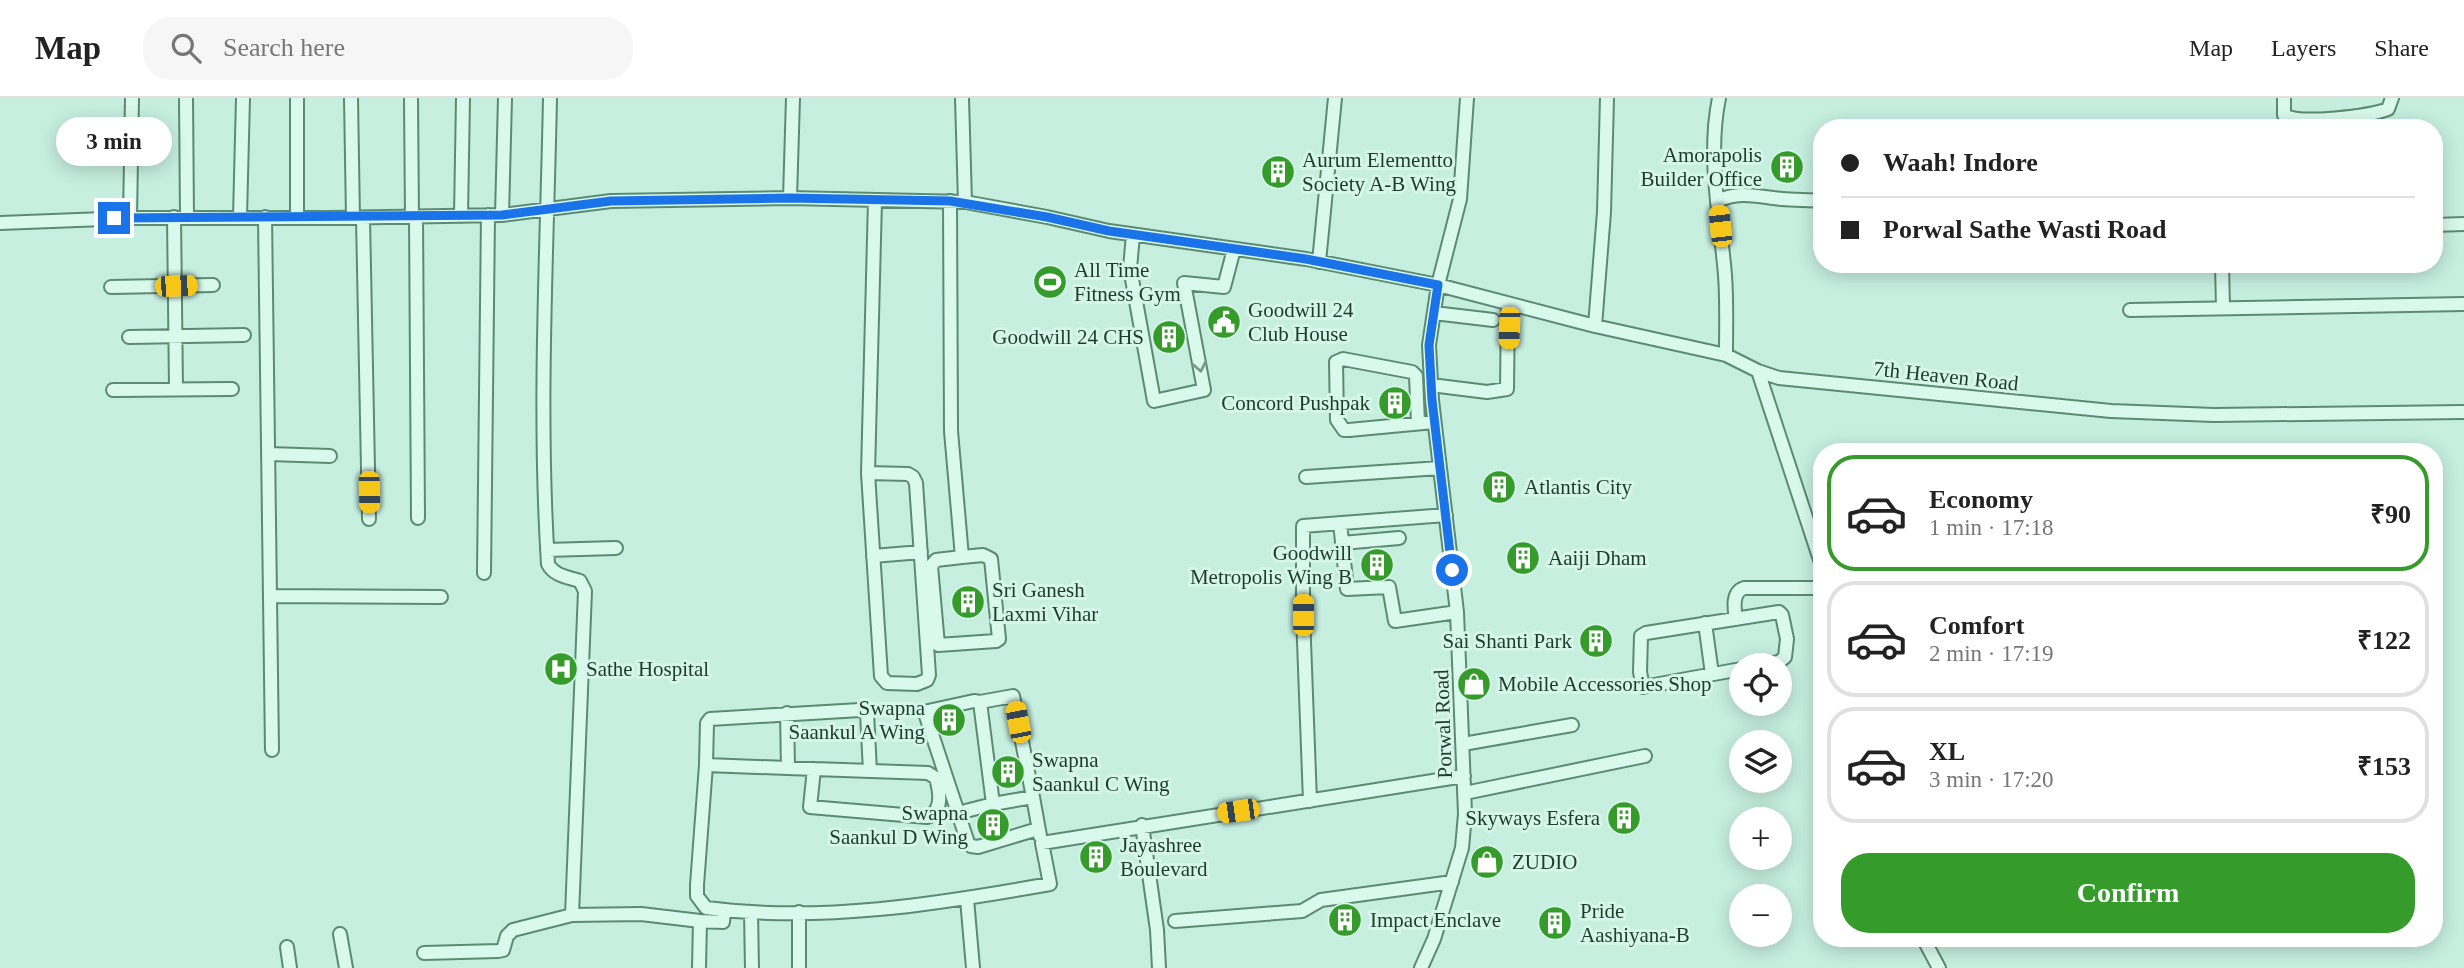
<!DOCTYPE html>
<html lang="en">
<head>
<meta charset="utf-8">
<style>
	:root { --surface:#fff; --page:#f6f6f6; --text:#222; --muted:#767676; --line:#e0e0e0; --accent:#359b2b }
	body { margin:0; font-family:Georgia,serif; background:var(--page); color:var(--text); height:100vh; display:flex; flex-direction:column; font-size:26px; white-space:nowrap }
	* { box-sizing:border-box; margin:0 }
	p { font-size:23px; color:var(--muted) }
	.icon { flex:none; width:38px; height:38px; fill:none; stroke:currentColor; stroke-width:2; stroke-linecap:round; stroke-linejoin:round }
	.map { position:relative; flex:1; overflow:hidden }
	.drawer { position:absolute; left:1813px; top:345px; width:630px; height:504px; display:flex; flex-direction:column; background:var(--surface); border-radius:28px; box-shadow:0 4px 18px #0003 }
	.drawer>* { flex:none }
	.banner { position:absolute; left:1813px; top:21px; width:630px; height:154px; border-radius:28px; box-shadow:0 4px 18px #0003; display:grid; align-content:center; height:154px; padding:0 28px; background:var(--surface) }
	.fabs { position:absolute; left:1729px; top:555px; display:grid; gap:14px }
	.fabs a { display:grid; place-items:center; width:63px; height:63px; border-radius:50%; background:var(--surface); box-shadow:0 4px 18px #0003; font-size:35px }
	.end { position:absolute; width:32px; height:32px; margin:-16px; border:9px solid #1a73e8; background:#fff; box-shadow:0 0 0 4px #fff }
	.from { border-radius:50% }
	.bubble { position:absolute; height:49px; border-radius:24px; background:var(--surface); box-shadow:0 4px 18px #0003; font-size:23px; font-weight:700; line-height:49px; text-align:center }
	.car { position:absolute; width:21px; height:42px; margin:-21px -10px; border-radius:9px; box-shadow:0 0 5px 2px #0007; background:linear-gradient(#f5c518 24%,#345 0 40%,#f5c518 0 76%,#345 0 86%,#f5c518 0) }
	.banner b { display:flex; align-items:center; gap:24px; height:66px; font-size:26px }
	.banner b+b { border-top:2px solid var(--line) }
	.banner i { width:18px; height:18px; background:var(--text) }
	ul { padding:12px 0 0; list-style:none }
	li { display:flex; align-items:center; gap:21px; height:116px; margin:0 14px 10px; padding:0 14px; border:4px solid var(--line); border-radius:28px }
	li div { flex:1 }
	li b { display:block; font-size:26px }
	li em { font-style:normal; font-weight:700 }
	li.on { border-color:var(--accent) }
	li>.icon { width:63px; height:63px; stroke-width:1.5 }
	.cta { display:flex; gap:14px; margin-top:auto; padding:14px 28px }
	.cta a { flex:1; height:80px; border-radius:28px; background:var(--accent); color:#fff; font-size:28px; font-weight:700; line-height:80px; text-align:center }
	header { display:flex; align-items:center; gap:42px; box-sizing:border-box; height:98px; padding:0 35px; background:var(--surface); border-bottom:2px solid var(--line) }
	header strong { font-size:33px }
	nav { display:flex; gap:38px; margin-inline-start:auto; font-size:24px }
	.search { width:490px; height:63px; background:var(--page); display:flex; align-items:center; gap:18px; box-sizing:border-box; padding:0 24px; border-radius:28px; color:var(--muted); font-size:26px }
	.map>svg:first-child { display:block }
</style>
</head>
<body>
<header>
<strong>Map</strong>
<div class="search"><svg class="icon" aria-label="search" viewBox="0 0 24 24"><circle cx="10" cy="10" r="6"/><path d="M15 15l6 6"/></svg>Search here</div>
<nav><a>Map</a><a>Layers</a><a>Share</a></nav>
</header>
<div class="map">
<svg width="2464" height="870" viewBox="0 0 2464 870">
	<rect width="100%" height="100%" fill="#c6efe0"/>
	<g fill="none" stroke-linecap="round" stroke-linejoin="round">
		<!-- minor casing -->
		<g stroke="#5b8b71" stroke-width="16">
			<path id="minor" d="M 186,0 L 187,119
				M 351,0 L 353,120
				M 411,0 L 412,119
				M 550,0 C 547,155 538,311 548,466 C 554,478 568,479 580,483 L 585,493 L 572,817 L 641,816 L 700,823 L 699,870
				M 962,0 L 965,104
				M 1719,0 C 1707,59 1720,118 1725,177 C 1727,203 1726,230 1726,257
				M 2284,0 L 2284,17 C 2300,27 2370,18 2388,11 L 2392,0
				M 790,100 L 793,0
				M 950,103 L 951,333 L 962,459 L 983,457 L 991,461 L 999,541 L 996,543 L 938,547 L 931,468 L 936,462 L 962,459
				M 1717,103 C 1742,92 1757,99 1782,101 C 1796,102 1809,102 1822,103
				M 502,117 L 505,0
				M 461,118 L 463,0
				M 174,119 L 176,291
				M 240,119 L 243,0
				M 265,119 L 272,652
				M 416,119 L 418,420
				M 130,120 L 132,0
				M 297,120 L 297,0
				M 363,120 L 369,421
				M 0,125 L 130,120 L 329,120 L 502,117 L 611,103 L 790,100 L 965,104 L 1047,119 L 1109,133 L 1306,161 L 1438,187 L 1595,228 L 1726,257 L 1758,273 L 1779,280 L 2111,313 L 2214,317 L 2464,314
				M 2434,127 L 2464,126
				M 1133,137 L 1130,170 L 1154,303 L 1204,292 L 1184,185 L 1224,189 L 1234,151
				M 1319,164 L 1335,0
				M 2222,166 L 2223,210
				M 111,189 L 213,187
				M 2130,212 L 2464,206
				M 1434,215 L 1493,222
				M 1595,228 L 1604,114 L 1607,0
				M 129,239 L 244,237
				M 1758,273 L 1822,468
				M 1431,287 L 1487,294 L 1507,291 L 1508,206
				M 113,292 L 232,291
				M 1418,325 L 1416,278 L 1412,274 L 1343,261 L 1336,264 L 1337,322 L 1344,332 L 1349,332 L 1434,324
				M 269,356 L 330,358
				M 868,375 L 881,578 L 887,585 L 917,586 L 927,582 L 929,577 L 916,385 L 913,379 L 908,376 L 868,375 L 875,102
				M 1306,379 L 1440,370
				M 1340,425 L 1347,491 L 1389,489 L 1395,523 L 1457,514
				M 1342,445 L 1399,440
				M 547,452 L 616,450
				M 873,458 L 921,454
				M 484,475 L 488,117
				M 271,498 L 441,499
				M 1736,521 C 1734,510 1732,494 1744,490 L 1822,490
				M 1705,525 L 1712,576
				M 1741,571 L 1643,589 L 1640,574 L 1641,538 L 1646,535 L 1779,514 L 1782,517 L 1787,541 L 1785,559 L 1779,564 L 1761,567
				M 980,604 L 1013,598 L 1033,699
				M 787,615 L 788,670
				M 1463,646 L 1572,627
				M 706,667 L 707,625 L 710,621 L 860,612 L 867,615 L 870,673
				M 814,671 L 928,675 L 936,680 C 940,694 943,714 927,719 L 810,709 L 814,671 L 706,667 L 697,787 L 697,798 L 706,810 C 821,825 937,806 1050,786 L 1042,745 L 1464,678
				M 1465,695 L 1645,658
				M 1310,703 L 1303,517 L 1303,428 L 1446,417
				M 993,706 L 980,604 L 974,603 L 928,613 L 926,618 L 968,745 L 971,748 L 978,749 L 1038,731
				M 958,715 L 993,706 L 1033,699 L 1040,738
				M 1142,727 L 1157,832 L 1159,870
				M 967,801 L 973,870
				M 751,814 L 752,870
				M 799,814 L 799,870
				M 700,823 L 723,824 L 724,812
				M 1175,823 L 1302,813 L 1321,802 L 1452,784
				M 340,836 L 346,870
				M 1923,840 L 1939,870
				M 287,849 L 290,870
				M 424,855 L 498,853 L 503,852 L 507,838 L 513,832 L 572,817
				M 1421,870 L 1434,841 L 1462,750 L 1465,716 L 1457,514 L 1432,302 L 1429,247 L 1438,187 L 1460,101 L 1467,0"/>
		</g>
		<!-- minor -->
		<use href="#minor" stroke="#daf9ed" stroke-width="12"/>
	</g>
	<!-- one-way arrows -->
	<defs><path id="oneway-chevron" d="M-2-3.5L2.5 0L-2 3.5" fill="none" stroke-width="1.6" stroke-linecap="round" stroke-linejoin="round" transform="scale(1.75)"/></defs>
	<use stroke="#7c9a8c" href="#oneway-chevron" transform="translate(1200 269) rotate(79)"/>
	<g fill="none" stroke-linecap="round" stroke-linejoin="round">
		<!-- route -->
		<path stroke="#1a73e8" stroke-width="9" d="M 114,120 L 502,117 L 611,103 L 790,100 L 950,103 L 1047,119 L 1109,133 L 1306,161 L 1438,187 L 1429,247 L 1432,302 L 1452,472"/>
	</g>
	<!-- icons -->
	<defs>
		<g id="building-disc" transform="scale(1.75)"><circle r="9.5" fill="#359b2b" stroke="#d6f6ea"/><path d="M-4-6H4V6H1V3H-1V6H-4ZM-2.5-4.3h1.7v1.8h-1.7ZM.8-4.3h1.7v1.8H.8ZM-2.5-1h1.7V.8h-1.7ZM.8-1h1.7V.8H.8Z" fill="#fff"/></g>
		<g id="stadium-disc" transform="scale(1.75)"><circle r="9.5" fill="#359b2b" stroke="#d6f6ea"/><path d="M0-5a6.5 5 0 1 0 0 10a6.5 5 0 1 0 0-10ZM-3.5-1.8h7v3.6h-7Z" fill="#fff"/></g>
		<g id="civic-disc" transform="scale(1.75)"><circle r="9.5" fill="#359b2b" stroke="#d6f6ea"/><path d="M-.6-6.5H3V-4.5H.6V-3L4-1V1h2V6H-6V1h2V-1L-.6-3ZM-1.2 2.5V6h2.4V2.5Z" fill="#fff"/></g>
		<g id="hospital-disc" transform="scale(1.75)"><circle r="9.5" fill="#359b2b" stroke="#d6f6ea"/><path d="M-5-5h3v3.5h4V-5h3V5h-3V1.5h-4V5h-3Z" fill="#fff"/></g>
		<g id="shop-disc" transform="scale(1.75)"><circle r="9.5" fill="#359b2b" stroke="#d6f6ea"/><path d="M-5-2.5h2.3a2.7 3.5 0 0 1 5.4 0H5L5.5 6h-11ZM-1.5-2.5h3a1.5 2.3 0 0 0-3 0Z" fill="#fff"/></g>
	</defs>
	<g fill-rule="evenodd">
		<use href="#building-disc" x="1787" y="69"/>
		<use href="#building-disc" x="1278" y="74"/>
		<use href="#stadium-disc" x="1050" y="184"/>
		<use href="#civic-disc" x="1224" y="224"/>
		<use href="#building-disc" x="1169" y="239"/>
		<use href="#building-disc" x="1395" y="305"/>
		<use href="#building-disc" x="1499" y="389"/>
		<use href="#building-disc" x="1523" y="460"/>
		<use href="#building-disc" x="1377" y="467"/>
		<use href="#building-disc" x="968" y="504"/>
		<use href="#building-disc" x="1596" y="543"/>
		<use href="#hospital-disc" x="561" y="571"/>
		<use href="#shop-disc" x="1474" y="586"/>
		<use href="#building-disc" x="949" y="622"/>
		<use href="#building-disc" x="1008" y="674"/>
		<use href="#building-disc" x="1624" y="720"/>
		<use href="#building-disc" x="993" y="727"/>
		<use href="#building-disc" x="1096" y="759"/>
		<use href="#shop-disc" x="1487" y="764"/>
		<use href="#building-disc" x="1345" y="822"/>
		<use href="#building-disc" x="1555" y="825"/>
	</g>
	<g text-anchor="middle" stroke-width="6" stroke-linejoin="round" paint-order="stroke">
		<!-- poi labels -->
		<g font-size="21" fill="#1f3b2b" stroke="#d6f6ea" text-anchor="start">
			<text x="1762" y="64" text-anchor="end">Amorapolis<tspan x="1762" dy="24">Builder Office</tspan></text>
			<text x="1302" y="69">Aurum Elementto<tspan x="1302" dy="24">Society A-B Wing</tspan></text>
			<text x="1074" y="179">All Time<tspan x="1074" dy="24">Fitness Gym</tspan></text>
			<text x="1248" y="219">Goodwill 24<tspan x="1248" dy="24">Club House</tspan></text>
			<text x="1144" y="246" text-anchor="end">Goodwill 24 CHS</text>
			<text x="1370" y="312" text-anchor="end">Concord Pushpak</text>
			<text x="1524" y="396">Atlantis City</text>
			<text x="1352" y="462" text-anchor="end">Goodwill<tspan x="1352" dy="24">Metropolis Wing B</tspan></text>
			<text x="1548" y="467">Aaiji Dham</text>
			<text x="992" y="499">Sri Ganesh<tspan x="992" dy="24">Laxmi Vihar</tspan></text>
			<text x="1572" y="550" text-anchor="end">Sai Shanti Park</text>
			<text x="586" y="578">Sathe Hospital</text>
			<text x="1498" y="593">Mobile Accessories Shop</text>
			<text x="925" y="617" text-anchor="end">Swapna<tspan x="925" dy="24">Saankul A Wing</tspan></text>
			<text x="1032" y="669">Swapna<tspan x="1032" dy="24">Saankul C Wing</tspan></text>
			<text x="968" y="722" text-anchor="end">Swapna<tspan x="968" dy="24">Saankul D Wing</tspan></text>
			<text x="1600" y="727" text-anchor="end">Skyways Esfera</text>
			<text x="1120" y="754">Jayashree<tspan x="1120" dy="24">Boulevard</tspan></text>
			<text x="1512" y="771">ZUDIO</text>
			<text x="1580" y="820">Pride<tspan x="1580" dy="24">Aashiyana-B</tspan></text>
			<text x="1370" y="829">Impact Enclave</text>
		</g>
		<!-- street labels -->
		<g font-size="21" fill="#1f3b2b" stroke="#d6f6ea">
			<text transform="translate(1946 278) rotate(6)" y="7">7th Heaven Road</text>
			<text transform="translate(1443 626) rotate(-92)" y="7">Porwal Road</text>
		</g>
	</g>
</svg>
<div class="fabs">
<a><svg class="icon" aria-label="locate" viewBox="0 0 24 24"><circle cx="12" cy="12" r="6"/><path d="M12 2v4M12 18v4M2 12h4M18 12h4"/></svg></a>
<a><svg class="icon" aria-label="layers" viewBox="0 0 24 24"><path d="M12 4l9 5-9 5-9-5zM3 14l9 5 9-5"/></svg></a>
<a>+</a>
<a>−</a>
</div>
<i class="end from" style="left:1452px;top:472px"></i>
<i class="end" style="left:114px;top:120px"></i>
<div class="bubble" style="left:56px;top:19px;width:116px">3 min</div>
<i class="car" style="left:1720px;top:128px;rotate:354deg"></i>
<i class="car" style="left:176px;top:188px;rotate:88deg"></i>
<i class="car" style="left:1509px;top:230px;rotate:182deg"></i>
<i class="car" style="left:369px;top:394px;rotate:179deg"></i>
<i class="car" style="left:1303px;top:517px;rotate:0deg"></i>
<i class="car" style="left:1018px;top:624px;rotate:349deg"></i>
<i class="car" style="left:1238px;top:713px;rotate:262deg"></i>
<div class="banner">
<b><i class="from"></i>Waah! Indore</b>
<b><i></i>Porwal Sathe Wasti Road</b>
</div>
<section class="drawer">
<ul>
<li class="on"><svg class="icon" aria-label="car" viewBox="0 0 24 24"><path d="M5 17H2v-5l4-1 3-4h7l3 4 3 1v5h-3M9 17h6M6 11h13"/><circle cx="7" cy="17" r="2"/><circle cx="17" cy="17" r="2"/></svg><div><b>Economy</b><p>1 min · 17:18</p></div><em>₹90</em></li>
<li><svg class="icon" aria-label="car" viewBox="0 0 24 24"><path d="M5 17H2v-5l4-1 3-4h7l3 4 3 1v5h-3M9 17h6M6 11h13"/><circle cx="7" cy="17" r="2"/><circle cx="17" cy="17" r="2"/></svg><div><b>Comfort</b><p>2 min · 17:19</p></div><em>₹122</em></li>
<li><svg class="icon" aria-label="car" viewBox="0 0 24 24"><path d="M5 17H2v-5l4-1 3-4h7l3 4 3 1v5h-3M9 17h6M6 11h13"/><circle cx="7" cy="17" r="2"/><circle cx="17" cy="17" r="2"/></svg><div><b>XL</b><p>3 min · 17:20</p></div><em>₹153</em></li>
</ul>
<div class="cta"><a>Confirm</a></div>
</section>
</div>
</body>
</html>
